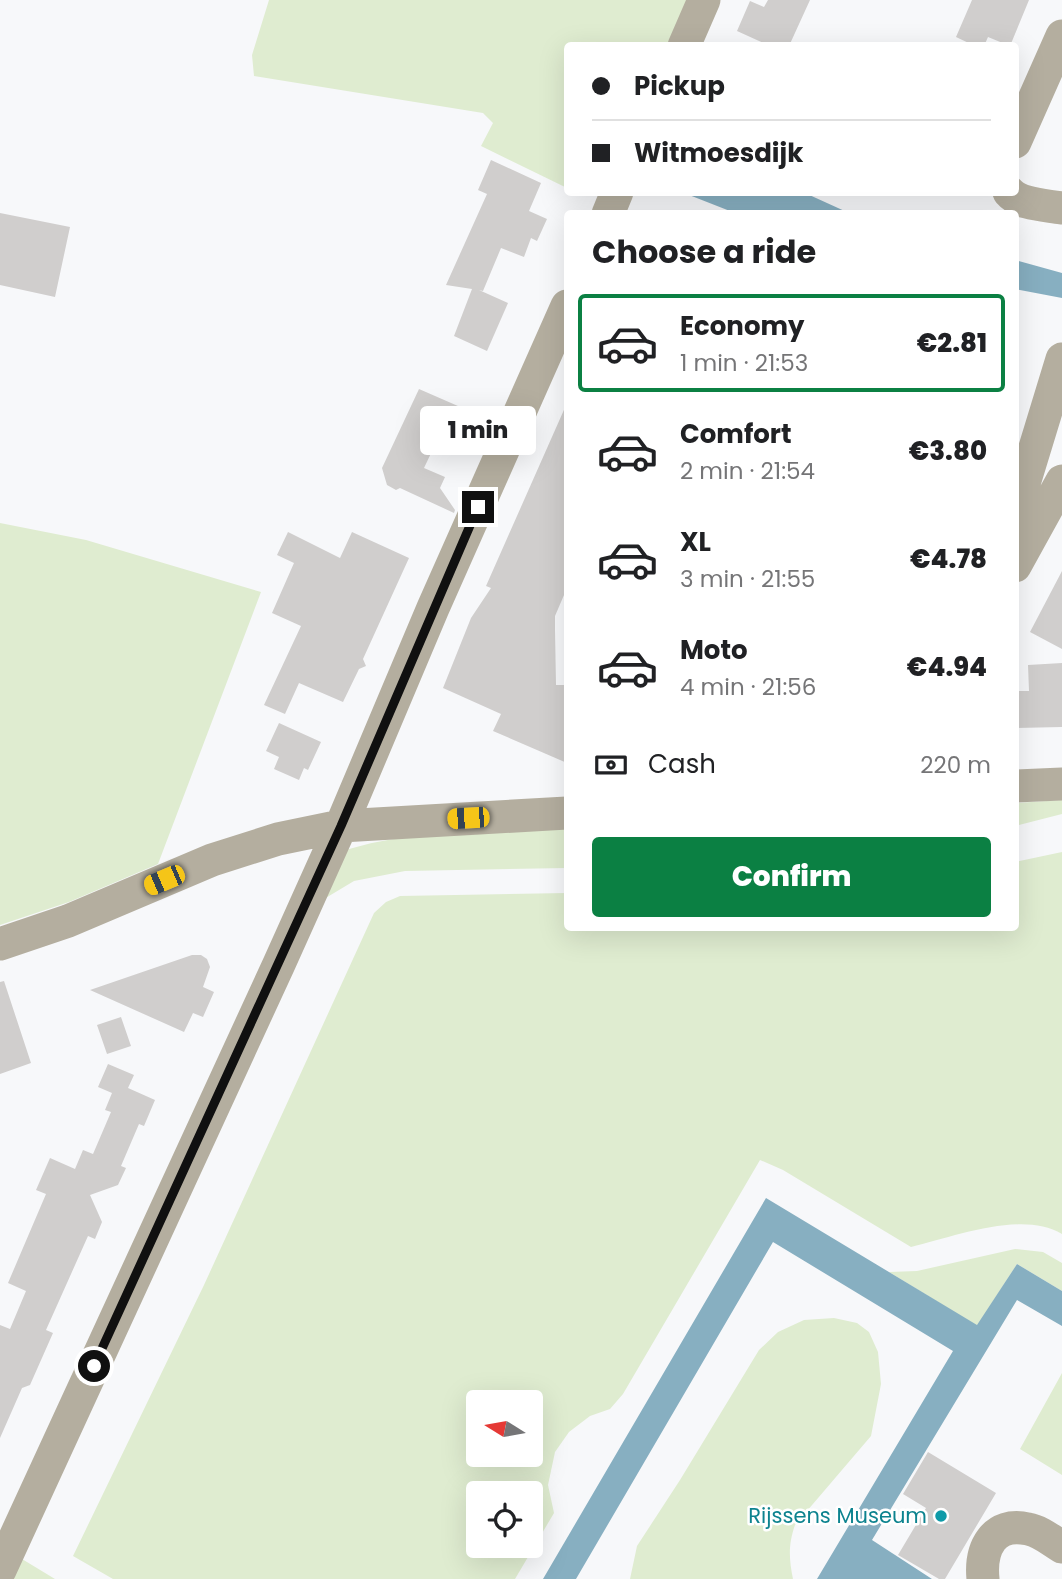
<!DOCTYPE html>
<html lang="en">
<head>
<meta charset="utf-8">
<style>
	:root { --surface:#fff; --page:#f6f6f6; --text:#202124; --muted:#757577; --line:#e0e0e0; --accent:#0b8043 }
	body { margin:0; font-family:Poppins,sans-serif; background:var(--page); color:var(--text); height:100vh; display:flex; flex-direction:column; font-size:26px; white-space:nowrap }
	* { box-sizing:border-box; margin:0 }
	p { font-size:23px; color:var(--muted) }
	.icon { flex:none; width:38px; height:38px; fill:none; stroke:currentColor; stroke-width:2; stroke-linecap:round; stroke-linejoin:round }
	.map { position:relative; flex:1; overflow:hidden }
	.details { position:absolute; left:564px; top:210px; width:455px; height:721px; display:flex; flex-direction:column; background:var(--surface); border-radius:7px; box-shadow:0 7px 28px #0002 }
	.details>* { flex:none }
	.top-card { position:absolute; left:564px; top:42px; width:455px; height:154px; border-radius:7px; box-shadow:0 7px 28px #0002; display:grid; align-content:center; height:154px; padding:0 28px; background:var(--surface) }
	.needle { width:46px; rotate:281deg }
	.fabs { position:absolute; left:466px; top:1390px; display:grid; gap:14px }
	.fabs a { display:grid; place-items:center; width:77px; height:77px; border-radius:7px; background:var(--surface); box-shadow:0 7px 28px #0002; font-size:35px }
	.end { position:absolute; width:32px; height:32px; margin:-16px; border:9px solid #101010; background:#fff; box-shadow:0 0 0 4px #fff }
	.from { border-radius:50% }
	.bubble { position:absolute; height:49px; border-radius:7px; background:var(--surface); box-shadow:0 7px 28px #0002; font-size:23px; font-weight:800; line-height:49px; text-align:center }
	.car { position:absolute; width:21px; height:42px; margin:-21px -10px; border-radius:9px; box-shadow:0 0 5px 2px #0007; background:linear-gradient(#f5c518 24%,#345 0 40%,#f5c518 0 76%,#345 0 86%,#f5c518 0) }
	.top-card b { display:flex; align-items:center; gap:24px; height:66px; font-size:26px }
	.top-card b+b { border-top:2px solid var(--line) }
	.top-card i { width:18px; height:18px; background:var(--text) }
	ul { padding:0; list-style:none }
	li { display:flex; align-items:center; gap:21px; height:98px; margin:0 14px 10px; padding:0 14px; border:4px solid transparent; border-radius:7px }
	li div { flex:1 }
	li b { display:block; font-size:26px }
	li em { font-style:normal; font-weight:800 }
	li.active { border-color:var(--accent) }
	li>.icon { width:63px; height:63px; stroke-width:1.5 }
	h2 { padding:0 28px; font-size:32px; line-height:84px }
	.pay { display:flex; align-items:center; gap:18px; height:77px; padding:0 28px; font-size:26px }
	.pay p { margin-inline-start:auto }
	.action { display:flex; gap:14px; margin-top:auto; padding:14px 28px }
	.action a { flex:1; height:80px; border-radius:7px; background:var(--accent); color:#fff; font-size:28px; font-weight:800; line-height:80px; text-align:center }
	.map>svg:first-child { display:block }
</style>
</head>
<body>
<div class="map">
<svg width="1062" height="1579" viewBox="0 0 1062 1579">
	<rect width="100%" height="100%" fill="#f7f8fa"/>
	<!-- green -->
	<path fill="#dfecd0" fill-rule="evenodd" d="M 269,0 L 695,0 L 676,45 L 567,46 L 567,188 L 481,146 L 493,123 L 483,113 L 254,76 L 252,55 Z
		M 0,523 L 86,540 L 261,592 L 158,864 L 69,902 L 0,925 Z
		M 1062,800 L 1062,814 L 1015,826 L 1015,803 Z
		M 567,828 L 567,868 L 405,871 L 354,881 L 319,902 L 340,852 C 412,828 492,832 567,828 Z
		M 1062,852 L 1062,1234 C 1022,1210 954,1237 911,1247 L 783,1170 L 760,1160 L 623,1394 L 610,1409 L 590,1416 L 569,1432 L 555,1452 L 548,1485 L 554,1513 L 515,1579 L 113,1579 L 73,1556 L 204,1285 L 374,913 L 386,902 L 400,896 L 567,893 L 567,928 L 1015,928 L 1015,862 ZM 478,1402 L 530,1402 L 530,1454 L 478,1454 ZM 478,1493 L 530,1493 L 530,1545 L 478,1545 Z
		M 1015,1249 L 1043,1252 L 1062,1263 L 1062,1291 L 1017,1264 L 977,1326 L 889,1272 L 917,1271 Z
		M 834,1318 L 857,1323 L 869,1332 L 878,1352 L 881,1384 L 871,1436 L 795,1525 C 788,1545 789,1559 793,1579 L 630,1579 L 637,1546 L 680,1480 L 759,1350 L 778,1332 L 804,1320 Z
		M 1062,1373 L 1062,1475 L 1020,1449 Z
		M 22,1559 L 55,1579 L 13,1579 Z"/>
	<!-- water -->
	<path fill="#87afc1" d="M 684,193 L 805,193 L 849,213 L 735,213 Z
		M 1015,260 L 1062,273 L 1062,298 L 1015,289 Z
		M 766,1198 L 977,1325 L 1017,1264 L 1062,1291 L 1062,1326 L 1017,1300 L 872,1540 L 932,1579 L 817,1579 L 953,1351 L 773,1242 L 576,1579 L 543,1579 Z"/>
	<!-- building -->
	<path fill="#d0cecd" d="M 768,0 L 810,0 L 789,46 L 770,46 L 737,31 L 750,1 L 764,7 Z
		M 972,0 L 1029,0 L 1010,46 L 988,37 L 984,46 L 975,46 L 956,37 Z
		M 491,160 L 541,183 L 529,211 L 547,219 L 537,241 L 531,238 L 524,257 L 501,248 L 483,291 L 479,290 L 508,303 L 487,351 L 454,336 L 472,289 L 446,285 L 487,194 L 478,190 Z
		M 0,213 L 70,227 L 55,297 L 0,285 Z
		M 419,389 L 474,413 L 463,439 L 442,430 L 424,468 L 445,477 L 440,488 L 455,510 L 454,513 L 400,488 L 396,490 L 387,485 L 382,468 Z
		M 567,403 L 567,588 L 555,616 L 555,630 L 556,685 L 567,685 L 567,763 L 493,731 L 501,714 L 443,688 L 471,618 L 491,588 L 486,586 Z
		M 288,532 L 340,558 L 352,532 L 409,558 L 363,659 L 366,666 L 359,669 L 343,702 L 299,683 L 285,714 L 264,705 L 301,626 L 272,613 L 294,563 L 277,555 Z
		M 1062,571 L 1062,649 L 1030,632 Z
		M 1062,663 L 1062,727 L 1015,728 L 1015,691 L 1029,691 L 1028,665 Z
		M 279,723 L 321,742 L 308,770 L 304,768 L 299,780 L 274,769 L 279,757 L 266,751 Z
		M 192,955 L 201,955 L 207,959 L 210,967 L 203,987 L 214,992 L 203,1017 L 193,1013 L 184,1032 L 90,990 Z
		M 4,981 L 31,1063 L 0,1074 L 0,982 Z
		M 121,1017 L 131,1046 L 107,1054 L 97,1025 Z
		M 108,1064 L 134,1075 L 128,1088 L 155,1100 L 144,1126 L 139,1124 L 121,1166 L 126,1168 L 118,1185 L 90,1195 L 102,1222 L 95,1239 L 88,1236 L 46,1330 L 53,1333 L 30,1385 L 22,1388 L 0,1438 L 0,1325 L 10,1329 L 26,1291 L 8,1283 L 46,1194 L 36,1190 L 50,1158 L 75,1169 L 83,1150 L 93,1154 L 111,1112 L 105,1110 L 112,1093 L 98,1087 Z
		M 928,1452 L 996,1493 L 945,1579 L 939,1579 L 898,1555 L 926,1508 L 903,1494 Z"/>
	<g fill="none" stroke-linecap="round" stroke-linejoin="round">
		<!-- minor -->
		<path stroke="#b4ae9f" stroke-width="33" d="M 684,46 L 704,0
			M 1015,142 L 1062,36
			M 1009,192 C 1020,205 1046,205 1062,208
			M 608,214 L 617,192
			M 1015,513 L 1062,359
			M 1015,566 L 1062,481
			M 1015,786 L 1062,784
			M 0,944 L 68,921 L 212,860 L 278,839 L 341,826 L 567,813
			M 0,1570 L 279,964 L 341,826 L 433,608 L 567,306
			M 983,1579 C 980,1549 993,1521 1028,1529 C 1040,1531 1052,1541 1062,1547"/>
	</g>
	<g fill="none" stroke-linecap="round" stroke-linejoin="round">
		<!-- route -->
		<path stroke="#101010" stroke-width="9" d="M 94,1366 L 341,826 L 478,507"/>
	</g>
	<!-- markers -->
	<circle fill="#0f9aa8" stroke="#fff" stroke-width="2.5" cx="941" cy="1516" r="7"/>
	<g text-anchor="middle" stroke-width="5" stroke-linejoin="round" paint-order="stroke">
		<!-- culture labels -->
		<g font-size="21" fill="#0d838f" stroke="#fff" text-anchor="end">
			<text x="927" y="1523">Rijssens Museum</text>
		</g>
	</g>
</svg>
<div class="fabs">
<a><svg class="needle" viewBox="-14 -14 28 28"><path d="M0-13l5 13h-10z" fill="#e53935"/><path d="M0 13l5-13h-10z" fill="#757577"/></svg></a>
<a><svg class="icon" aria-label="locate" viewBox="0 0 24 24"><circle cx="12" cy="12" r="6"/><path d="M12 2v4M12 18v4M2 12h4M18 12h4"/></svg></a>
</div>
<i class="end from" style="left:94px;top:1366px"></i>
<i class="end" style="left:478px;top:507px"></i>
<div class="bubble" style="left:420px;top:406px;width:116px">1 min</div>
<i class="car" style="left:468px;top:818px;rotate:267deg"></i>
<i class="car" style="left:164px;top:880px;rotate:247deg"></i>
<div class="top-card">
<b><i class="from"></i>Pickup</b>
<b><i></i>Witmoesdijk</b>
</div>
<section class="details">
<h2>Choose a ride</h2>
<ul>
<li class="active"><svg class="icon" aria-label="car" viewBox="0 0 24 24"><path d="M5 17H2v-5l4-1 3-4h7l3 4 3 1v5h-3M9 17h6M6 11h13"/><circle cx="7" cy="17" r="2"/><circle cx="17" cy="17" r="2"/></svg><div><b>Economy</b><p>1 min · 21:53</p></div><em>€2.81</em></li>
<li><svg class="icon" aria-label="car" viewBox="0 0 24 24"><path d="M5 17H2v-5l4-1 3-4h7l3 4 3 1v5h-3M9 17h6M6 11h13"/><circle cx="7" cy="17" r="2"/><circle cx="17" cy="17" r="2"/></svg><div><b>Comfort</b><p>2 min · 21:54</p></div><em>€3.80</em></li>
<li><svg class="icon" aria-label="car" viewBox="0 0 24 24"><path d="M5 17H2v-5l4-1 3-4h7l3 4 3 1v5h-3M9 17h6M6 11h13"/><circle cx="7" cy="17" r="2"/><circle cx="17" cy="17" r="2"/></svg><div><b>XL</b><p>3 min · 21:55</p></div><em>€4.78</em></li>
<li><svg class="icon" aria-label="car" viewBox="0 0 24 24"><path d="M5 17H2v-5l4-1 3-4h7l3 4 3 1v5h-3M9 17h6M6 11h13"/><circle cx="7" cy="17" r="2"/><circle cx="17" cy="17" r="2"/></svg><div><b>Moto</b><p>4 min · 21:56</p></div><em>€4.94</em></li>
</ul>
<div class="pay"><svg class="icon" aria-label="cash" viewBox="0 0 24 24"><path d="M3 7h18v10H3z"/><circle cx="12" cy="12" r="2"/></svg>Cash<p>220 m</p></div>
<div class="action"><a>Confirm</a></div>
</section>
</div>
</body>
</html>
